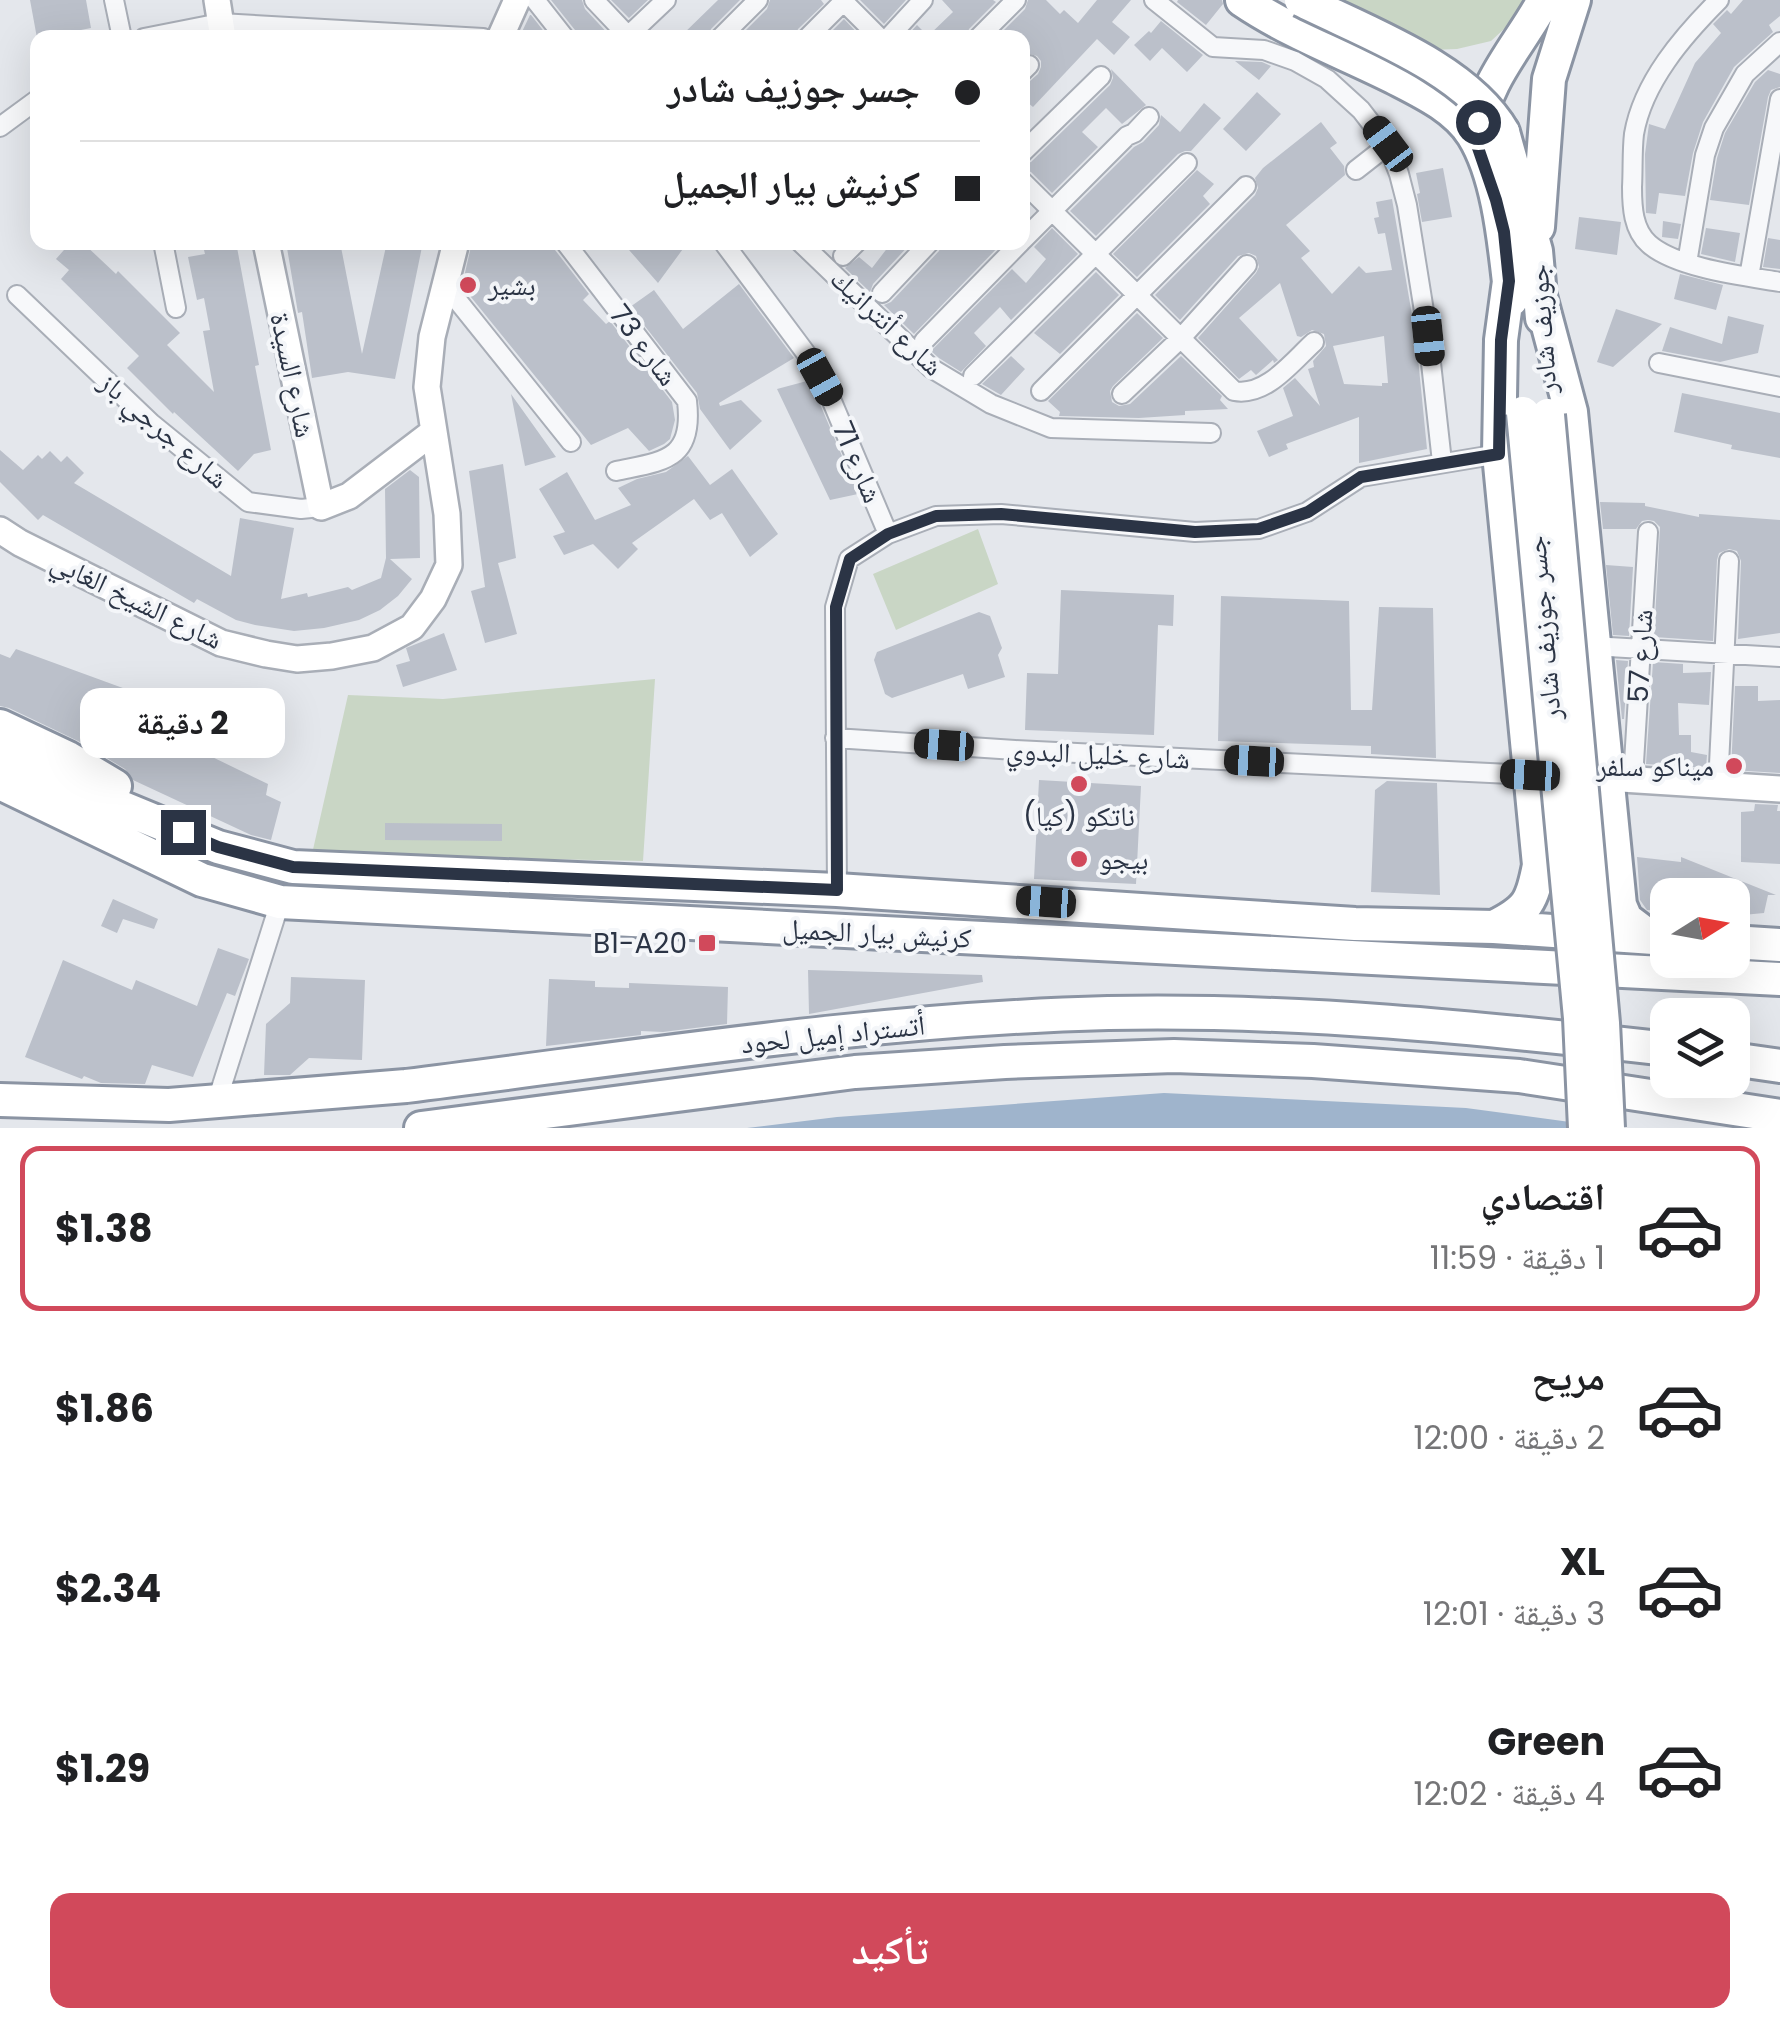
<!DOCTYPE html>
<html lang="ar">
<head>
<meta charset="utf-8">
<style>
	:root { --surface:#fff; --page:#f6f6f6; --text:#202124; --muted:#757577; --line:#e0e0e0; --accent:#d1495b }
	body { margin:0; font-family:Poppins,"Noto Naskh Arabic",sans-serif; background:var(--page); color:var(--text); direction:rtl; height:100vh; display:flex; flex-direction:column; font-size:38px; white-space:nowrap }
	* { box-sizing:border-box; margin:0 }
	p { font-size:32px; color:var(--muted) }
	.icon { flex:none; width:55px; height:55px; fill:none; stroke:currentColor; stroke-width:2; stroke-linecap:round; stroke-linejoin:round }
	.map { position:relative; height:1128px; overflow:hidden; direction:ltr }
	.sheet { display:flex; flex-direction:column; background:var(--surface); flex:1 }
	.sheet>* { flex:none }
	.banner { position:absolute; left:30px; top:30px; width:1000px; height:220px; border-radius:20px; box-shadow:0 10px 40px #0002; direction:rtl; display:grid; align-content:center; height:220px; padding:0 50px; background:var(--surface) }
	.needle { width:65px; rotate:79deg }
	.tools { position:absolute; left:1650px; top:878px; display:grid; gap:20px }
	.tools a { display:grid; place-items:center; width:100px; height:100px; border-radius:20px; background:var(--surface); box-shadow:0 10px 40px #0002; font-size:50px }
	.end { position:absolute; width:45px; height:45px; margin:-22px; border:12px solid #2b3445; background:#fff; box-shadow:0 0 0 5px #fff }
	.from { border-radius:50% }
	.bubble { position:absolute; height:70px; border-radius:20px; background:var(--surface); box-shadow:0 10px 40px #0002; font-size:32px; font-weight:700; line-height:70px; text-align:center; direction:rtl }
	.car { position:absolute; width:30px; height:60px; margin:-30px -15px; border-radius:12px; box-shadow:0 0 8px 2px #0007; background:linear-gradient(#222 24%,#8ab4d8 0 40%,#222 0 76%,#8ab4d8 0 86%,#222 0) }
	.banner b { display:flex; align-items:center; gap:35px; height:95px; font-size:38px }
	.banner b+b { border-top:2px solid var(--line) }
	.banner i { width:25px; height:25px; background:var(--text) }
	ul { padding:18px 0 0; list-style:none }
	li { display:flex; align-items:center; gap:30px; height:165px; margin:0 20px 15px; padding:0 30px; border:5px solid transparent; border-radius:20px }
	li div { flex:1 }
	li b { display:block; font-size:38px }
	li em { font-style:normal; font-weight:700 }
	li.active { border-color:var(--accent) }
	li>.icon { width:90px; height:90px; stroke-width:1.5 }
	.button { display:flex; gap:20px; margin-top:auto; padding:20px 50px }
	.button a { flex:1; height:115px; border-radius:20px; background:var(--accent); color:#fff; font-size:40px; font-weight:700; line-height:115px; text-align:center }
	.map>svg:first-child { display:block }
</style>
</head>
<body>
<div class="map">
<svg width="1780" height="1128" viewBox="0 0 1780 1128">
	<rect width="100%" height="100%" fill="#e4e7ec"/>
	<!-- green -->
	<path fill="#c9d6c5" d="M 1331,0 L 1526,0 L 1516,18 L 1491,41 L 1457,49 L 1431,50 Z
		M 978,529 L 998,584 L 896,630 L 873,574 Z
		M 655,679 L 643,861 L 312,854 L 348,695 L 443,699 Z"/>
	<!-- water -->
	<path fill="#9fb4cc" d="M 1164,1093 L 1466,1108 L 1614,1128 L 747,1128 L 837,1117 Z"/>
	<!-- building -->
	<path fill="#bbc0ca" fill-rule="evenodd" d="M 30,0 L 86,0 L 91,28 L 66,33 L 67,38 L 37,38 Z
		M 551,0 L 582,0 L 585,9 L 612,38 L 577,38 L 575,30 Z
		M 611,0 L 648,0 L 629,18 Z
		M 718,0 L 740,0 L 711,29 L 708,38 L 679,38 Z
		M 770,0 L 821,0 L 824,4 L 798,29 L 795,38 L 738,38 L 767,9 Z
		M 860,0 L 906,0 L 884,24 Z
		M 942,0 L 993,0 L 996,2 L 969,29 L 966,38 L 905,38 L 917,25 L 928,36 L 953,12 Z
		M 1028,0 L 1046,0 L 1060,14 L 1064,10 L 1078,23 L 1097,0 L 1131,0 L 1112,22 L 1130,37 L 1114,55 L 1097,39 L 1033,107 L 1022,98 L 1022,84 L 1030,81 L 1038,74 L 1041,67 L 1041,61 L 1037,56 L 1027,53 L 1022,49 L 1022,38 L 996,38 L 1025,9 Z
		M 1178,0 L 1222,0 L 1223,4 L 1206,25 L 1177,2 Z
		M 1743,0 L 1780,0 L 1780,16 L 1769,25 L 1773,32 L 1734,67 L 1703,122 L 1693,153 L 1685,196 L 1659,193 L 1656,214 L 1646,213 L 1645,154 L 1649,124 L 1665,129 L 1695,63 L 1721,33 L 1713,24 L 1727,10 L 1731,14 Z
		M 530,15 L 531,15 L 549,38 L 519,38 Z
		M 844,19 L 862,38 L 825,38 Z
		M 1161,21 L 1203,55 L 1187,72 L 1162,48 L 1150,61 L 1134,45 L 1149,31 L 1151,33 Z
		M 1235,61 L 1262,62 L 1271,66 L 1259,80 Z
		M 1111,69 L 1146,105 L 1122,124 L 1106,108 L 1082,132 L 1098,147 L 1052,193 L 1031,172 L 1022,169 L 1022,165 L 1031,162 L 1110,85 L 1113,78 Z
		M 1768,70 L 1780,74 L 1780,87 L 1771,90 L 1768,97 L 1749,205 L 1710,200 L 1717,158 L 1725,133 L 1755,82 Z
		M 1257,92 L 1281,114 L 1246,151 L 1223,129 Z
		M 1204,103 L 1221,118 L 1191,151 L 1185,151 L 1178,154 L 1096,236 L 1070,211 L 1134,147 L 1143,142 L 1159,125 L 1161,115 L 1180,132 Z
		M 1321,122 L 1337,143 L 1330,148 L 1344,166 L 1345,175 L 1286,225 L 1310,251 L 1301,258 L 1332,294 L 1359,266 L 1366,273 L 1392,270 L 1385,233 L 1378,234 L 1374,218 L 1379,217 L 1376,202 L 1392,199 L 1416,338 L 1427,449 L 1359,463 L 1359,417 L 1286,444 L 1288,449 L 1269,457 L 1257,431 L 1293,416 L 1283,388 L 1295,378 L 1320,406 L 1308,369 L 1314,367 L 1313,361 L 1326,346 L 1324,334 L 1312,330 L 1301,337 L 1297,336 L 1280,283 L 1239,318 L 1278,360 L 1274,363 L 1273,360 L 1256,375 L 1251,370 L 1239,379 L 1198,338 L 1256,273 L 1259,267 L 1256,256 L 1249,253 L 1238,256 L 1180,320 L 1155,295 L 1255,195 L 1258,188 L 1255,178 L 1263,168 ZM 1384,336 L 1388,383 L 1382,383 L 1382,386 L 1344,384 L 1333,346 Z
		M 1443,168 L 1452,217 L 1422,222 L 1417,194 L 1420,193 L 1416,173 Z
		M 1197,170 L 1214,184 L 1203,196 L 1210,204 L 1137,277 L 1113,254 Z
		M 1579,217 L 1621,222 L 1617,255 L 1575,249 Z
		M 1663,221 L 1681,224 L 1678,239 L 1662,237 Z
		M 1052,228 L 1078,254 L 1011,320 L 1000,307 L 974,333 L 986,346 L 961,372 L 939,358 L 931,351 L 1012,269 L 1026,283 L 1046,259 L 1034,247 Z
		M 1706,228 L 1740,233 L 1735,262 L 1701,254 Z
		M 1768,238 L 1780,240 L 1780,269 L 1763,267 Z
		M 71,242 L 82,242 L 116,274 L 118,271 L 180,333 L 167,345 L 214,392 L 203,331 L 210,330 L 204,298 L 197,300 L 188,257 L 205,254 L 203,246 L 236,242 L 259,365 L 255,366 L 271,450 L 254,454 L 238,471 L 174,412 L 173,414 L 127,368 L 139,356 L 61,279 L 69,270 L 56,259 Z
		M 286,242 L 340,242 L 362,354 L 387,242 L 423,242 L 395,379 L 348,372 L 312,378 L 302,312 L 298,313 Z
		M 472,242 L 553,242 L 555,250 L 589,294 L 583,300 L 606,324 L 610,321 L 672,402 L 675,420 L 670,439 L 664,444 L 649,451 L 628,428 L 591,445 L 462,286 Z
		M 622,242 L 688,242 L 658,283 Z
		M 892,242 L 912,242 L 873,284 L 870,292 L 845,268 L 859,257 L 872,268 Z
		M 942,242 L 1003,242 L 914,334 L 884,305 L 891,302 L 939,251 Z
		M 1096,272 L 1119,295 L 1060,354 L 1034,333 Z
		M 1680,274 L 1723,285 L 1716,310 L 1674,299 Z
		M 739,284 L 794,358 L 719,403 L 720,406 L 741,400 L 762,421 L 730,450 L 700,409 L 697,393 L 630,307 L 654,290 L 683,329 Z
		M 1616,309 L 1662,324 L 1613,367 L 1597,362 Z
		M 1137,313 L 1163,338 L 1113,386 L 1110,391 L 1112,402 L 1119,406 L 1130,404 L 1181,356 L 1222,396 L 1220,400 L 1228,409 L 1185,411 L 1185,415 L 1139,418 L 1059,416 L 1060,412 L 1048,401 Z
		M 1728,316 L 1764,325 L 1758,353 L 1720,362 L 1662,351 L 1670,327 L 1722,344 Z
		M 1011,356 L 1025,369 L 1001,395 L 982,384 Z
		M 807,381 L 820,404 L 858,494 L 830,500 L 777,389 Z
		M 1682,393 L 1780,413 L 1780,458 L 1731,449 L 1732,445 L 1674,432 Z
		M 511,394 L 556,457 L 525,466 Z
		M 0,450 L 23,470 L 38,455 L 42,459 L 50,451 L 61,462 L 67,456 L 84,473 L 74,483 L 231,576 L 240,518 L 294,528 L 281,599 L 307,593 L 308,597 L 348,587 L 352,590 L 381,578 L 386,558 L 385,489 L 410,470 L 419,477 L 420,558 L 390,559 L 412,579 L 398,596 L 380,610 L 359,620 L 324,628 L 294,631 L 255,625 L 236,620 L 197,599 L 194,603 L 43,515 L 38,520 L 0,482 Z
		M 688,456 L 710,485 L 732,469 L 778,534 L 750,557 L 722,513 L 710,520 L 694,499 L 632,543 L 638,549 L 618,569 L 593,544 L 564,555 L 553,536 L 565,532 L 539,489 L 567,472 L 595,520 L 631,505 L 618,488 L 637,479 L 666,472 Z
		M 503,464 L 516,558 L 498,563 L 517,634 L 485,643 L 471,591 L 485,587 L 469,471 Z
		M 1600,502 L 1645,503 L 1645,506 L 1699,517 L 1699,514 L 1780,520 L 1780,633 L 1738,639 L 1741,561 L 1737,551 L 1729,549 L 1719,553 L 1717,560 L 1713,641 L 1654,637 L 1660,527 L 1654,521 L 1648,520 L 1642,521 L 1636,529 L 1603,529 Z
		M 1606,565 L 1633,567 L 1629,636 L 1613,635 Z
		M 1061,590 L 1174,595 L 1173,626 L 1158,625 L 1154,735 L 1025,730 L 1027,673 L 1058,674 Z
		M 1221,596 L 1349,601 L 1351,710 L 1372,710 L 1379,607 L 1433,608 L 1436,758 L 1371,754 L 1371,746 L 1218,741 Z
		M 979,612 L 990,616 L 1002,648 L 998,655 L 1005,677 L 968,689 L 963,674 L 892,698 L 885,694 L 874,660 L 877,652 Z
		M 444,633 L 457,670 L 403,687 L 396,665 L 410,661 L 406,648 Z
		M 16,649 L 142,695 L 204,753 L 268,784 L 266,795 L 281,802 L 271,840 L 251,835 L 133,780 L 125,769 L 78,741 L 9,708 L 0,706 L 0,654 L 10,658 Z
		M 1616,660 L 1628,661 L 1624,719 L 1622,719 Z
		M 1653,662 L 1683,664 L 1683,673 L 1711,672 L 1709,705 L 1678,703 L 1679,735 L 1691,735 L 1691,752 L 1707,755 L 1706,768 L 1646,764 Z
		M 1735,686 L 1758,686 L 1758,701 L 1780,700 L 1780,773 L 1731,770 Z
		M 1039,780 L 1141,786 L 1136,884 L 1034,879 Z
		M 1387,781 L 1437,783 L 1440,895 L 1371,892 L 1375,790 Z
		M 1755,804 L 1778,805 L 1777,811 L 1780,811 L 1780,864 L 1741,862 L 1741,812 L 1754,811 Z
		M 385,823 L 502,824 L 502,841 L 385,840 Z
		M 1637,857 L 1681,862 L 1681,857 L 1776,895 L 1768,895 L 1764,913 L 1732,916 L 1732,895 L 1701,895 L 1688,883 L 1665,881 L 1664,911 L 1647,910 L 1640,900 Z
		M 113,899 L 158,919 L 154,929 L 123,919 L 117,933 L 101,926 Z
		M 218,948 L 249,959 L 235,996 L 227,993 L 193,1077 L 152,1065 L 145,1084 L 101,1083 L 84,1076 L 82,1079 L 25,1057 L 63,960 L 132,990 L 136,980 L 197,1006 Z
		M 808,970 L 982,975 L 983,982 L 809,1014 Z
		M 291,977 L 365,980 L 362,1060 L 309,1058 L 290,1075 L 264,1075 L 266,1024 L 290,1003 Z
		M 549,979 L 595,981 L 595,987 L 629,988 L 629,983 L 728,987 L 727,1024 L 663,1032 L 641,1031 L 641,1035 L 546,1046 Z"/>
	<g fill="none" stroke-linecap="round" stroke-linejoin="round">
		<!-- street casing -->
		<g stroke="#a9aeb7" stroke-width="22">
			<path id="street" d="M 114,0 L 122,38
				M 535,0 L 565,38
				M 594,0 L 630,38
				M 842,0 L 880,38
				M 1154,0 L 1213,47 L 1264,50 L 1295,61 L 1327,79 L 1361,110 L 1388,145 L 1399,174 L 1407,205 L 1428,336 L 1442,462
				M 1719,0 C 1683,36 1643,82 1634,134 C 1632,151 1633,170 1632,187 C 1632,207 1633,230 1649,244 C 1676,268 1744,276 1780,282
				M 628,36 L 666,0
				M 144,38 L 220,23 L 483,38
				M 720,38 L 758,0
				M 807,38 L 845,0
				M 888,38 L 923,0
				M 978,38 L 1016,0
				M 1022,72 L 1029,65
				M 0,127 L 38,99
				M 1022,153 L 1101,76
				M 1356,170 L 1388,145
				M 1022,181 L 1234,391 C 1266,397 1292,362 1314,342
				M 1022,241 L 1127,136 L 1134,133 L 1149,117
				M 163,242 L 176,308
				M 565,242 L 687,401 C 694,461 663,461 616,471
				M 723,242 L 808,356 L 831,399 L 888,534
				M 800,242 L 931,368 L 991,404 L 1051,428 L 1211,433
				M 843,256 L 857,242
				M 1687,263 L 1705,155 L 1714,128 L 1745,74 L 1780,42
				M 1749,277 L 1780,99
				M 445,285 L 571,442
				M 882,293 L 930,242
				M 17,295 L 151,423 L 248,502 L 301,509 L 321,507
				M 924,341 L 1021,242
				M 1659,363 L 1780,387
				M 973,376 L 1187,163
				M 1041,391 L 1246,186
				M 1122,394 L 1181,338 L 1247,265
				M 1609,647 L 1780,657
				M 835,738 L 1015,750 L 1530,775
				M 1633,779 L 1648,532
				M 1718,785 L 1729,561
				M 837,890 L 835,607 L 849,559 L 888,534 L 936,516 L 1001,514 L 1195,532 L 1259,529 L 1307,512 L 1361,477 L 1499,454
				M 217,1101 L 280,902"/>
		</g>
		<!-- secondary casing -->
		<g stroke="#a9aeb7" stroke-width="30">
			<path id="secondary" d="M 217,0 L 223,38
				M 500,38 L 517,0
				M 266,242 L 321,507 L 349,496 L 433,432
				M 0,530 L 20,543 L 221,643 L 266,654 L 297,659 L 332,656 L 373,648 L 412,627 L 433,599 L 449,565 L 447,514 L 427,387 L 432,337 L 456,242
				M 1590,777 L 1780,789"/>
		</g>
		<!-- highway casing -->
		<g stroke="#8b94a3" stroke-width="38">
			<path id="highway" d="M 1242,0 C 1289,32 1343,52 1393,77 C 1422,92 1455,107 1473,135 C 1500,178 1505,250 1511,300
				M 1478,132 C 1483,82 1521,43 1544,0
				M 1503,132 L 1536,251 L 1542,318
				M 1538,227 L 1549,79 L 1574,0
				M 1540,296 L 1571,412 L 1620,905 L 1626,919 L 1651,938
				M 0,726 L 68,758 L 115,786
				M 0,754 L 43,775 L 218,847 L 293,867 L 837,890 L 1355,924 L 1494,927 L 1668,939
				M 0,783 L 202,880 L 280,902 L 1780,979
				M 1494,927 C 1528,910 1532,902 1539,865 L 1499,454 L 1501,340 L 1509,281
				M 1732,942 L 1780,945
				M 1732,1059 L 1780,1066
				M 0,1100 L 169,1105 L 406,1086 C 639,1057 872,1019 1108,1013 C 1295,1009 1482,1028 1668,1049
				M 421,1128 L 855,1072 L 1005,1062 L 1174,1056 L 1313,1061 L 1519,1076 L 1780,1116"/>
		</g>
		<!-- street -->
		<use href="#street" stroke="#f7f8fa" stroke-width="18"/>
		<!-- secondary -->
		<use href="#secondary" stroke="#fff" stroke-width="25"/>
		<!-- highway -->
		<use href="#highway" stroke="#fff" stroke-width="32"/>
		<!-- highway-bridge casing -->
		<g stroke="#8b94a3" stroke-width="38" stroke-linecap="butt">
			<path id="highway-bridge" d="M 1301,0 C 1365,32 1466,68 1503,132
				M 1523,413 L 1580,1018 L 1585,1128
				M 1548,415 L 1603,1023 L 1608,1128"/>
		</g>
		<!-- highway-bridge -->
		<use href="#highway-bridge" stroke="#fff" stroke-width="32"/>
	</g>
	<g fill="none" stroke-linecap="round" stroke-linejoin="round">
		<!-- route -->
		<path stroke="#2b3445" stroke-width="12" d="M 183,832 L 218,847 L 293,867 L 837,890 L 836,607 L 850,559 L 888,534 L 936,516 L 1001,514 L 1195,532 L 1259,529 L 1308,512 L 1361,477 L 1499,454 L 1501,340 L 1509,281 L 1504,232 L 1496,200 L 1476,142 L 1478,122"/>
	</g>
	<!-- markers -->
	<g fill="#d1495b" stroke="#f4f6f9" stroke-width="4">
		<circle cx="468" cy="285" r="10"/>
		<circle cx="1734" cy="766" r="10"/>
		<circle cx="1079" cy="784" r="10"/>
		<circle cx="1079" cy="859" r="10"/>
		<rect x="697" y="933" width="20" height="20" rx="5"/>
	</g>
	<g text-anchor="middle" stroke-width="8" stroke-linejoin="round" paint-order="stroke">
		<!-- poi labels -->
		<g font-size="28" fill="#2b3445" stroke="#f4f6f9" text-anchor="start">
			<text x="488" y="295">بشير</text>
			<text x="1714" y="776" text-anchor="end">ميناكو سلفر</text>
			<text x="1079" y="826" text-anchor="middle">ناتكو (كيا)</text>
			<text x="1099" y="869">بيجو</text>
			<text x="687" y="953" text-anchor="end">B1-A20</text>
		</g>
		<!-- street labels -->
		<g font-size="28" fill="#2b3445" stroke="#f4f6f9">
			<text transform="translate(887 322) rotate(43)" y="10">شارع أنترانيك</text>
			<text transform="translate(1542 329) rotate(-94)" y="10">جوزيف شادر</text>
			<text transform="translate(644 345) rotate(53)" y="10">شارع 73</text>
			<text transform="translate(293 375) rotate(78)" y="10">شارع السيدة</text>
			<text transform="translate(164 430) rotate(41)" y="10">شارع جرجي باز</text>
			<text transform="translate(858 462) rotate(67)" y="10">شارع 71</text>
			<text transform="translate(137 600) rotate(26)" y="10">شارع الشيخ الغابي</text>
			<text transform="translate(1543 628) rotate(-95)" y="10">جسر جوزيف شادر</text>
			<text transform="translate(1640 656) rotate(-87)" y="10">شارع 57</text>
			<text transform="translate(1098 754) rotate(3)" y="10">شارع خليل البدوي</text>
			<text transform="translate(877 933) rotate(3)" y="10">كرنيش بيار الجميل</text>
			<text transform="translate(833 1034) rotate(-6)" y="10">أتستراد إميل لحود</text>
		</g>
	</g>
</svg>
<div class="tools">
<a><svg class="needle" viewBox="-14 -14 28 28"><path d="M0-13l5 13h-10z" fill="#e53935"/><path d="M0 13l5-13h-10z" fill="#757577"/></svg></a>
<a><svg class="icon" aria-label="layers" viewBox="0 0 24 24"><path d="M12 4l9 5-9 5-9-5zM3 14l9 5 9-5"/></svg></a>
</div>
<i class="end from" style="left:1478px;top:122px"></i>
<i class="end" style="left:183px;top:832px"></i>
<div class="bubble" style="left:80px;top:688px;width:205px">2 دقيقة</div>
<i class="car" style="left:1388px;top:144px;rotate:323deg"></i>
<i class="car" style="left:1428px;top:336px;rotate:174deg"></i>
<i class="car" style="left:820px;top:377px;rotate:151deg"></i>
<i class="car" style="left:944px;top:745px;rotate:274deg"></i>
<i class="car" style="left:1254px;top:761px;rotate:273deg"></i>
<i class="car" style="left:1530px;top:775px;rotate:273deg"></i>
<i class="car" style="left:1046px;top:902px;rotate:274deg"></i>
<div class="banner">
<b><i class="from"></i>جسر جوزيف شادر</b>
<b><i></i>كرنيش بيار الجميل</b>
</div>
</div>
<section class="sheet">
<ul>
<li class="active"><svg class="icon" aria-label="car" viewBox="0 0 24 24"><path d="M5 17H2v-5l4-1 3-4h7l3 4 3 1v5h-3M9 17h6M6 11h13"/><circle cx="7" cy="17" r="2"/><circle cx="17" cy="17" r="2"/></svg><div><b>اقتصادي</b><p>1 دقيقة · 11:59</p></div><em>$1.38</em></li>
<li><svg class="icon" aria-label="car" viewBox="0 0 24 24"><path d="M5 17H2v-5l4-1 3-4h7l3 4 3 1v5h-3M9 17h6M6 11h13"/><circle cx="7" cy="17" r="2"/><circle cx="17" cy="17" r="2"/></svg><div><b>مريح</b><p>2 دقيقة · 12:00</p></div><em>$1.86</em></li>
<li><svg class="icon" aria-label="car" viewBox="0 0 24 24"><path d="M5 17H2v-5l4-1 3-4h7l3 4 3 1v5h-3M9 17h6M6 11h13"/><circle cx="7" cy="17" r="2"/><circle cx="17" cy="17" r="2"/></svg><div><b>XL</b><p>3 دقيقة · 12:01</p></div><em>$2.34</em></li>
<li><svg class="icon" aria-label="car" viewBox="0 0 24 24"><path d="M5 17H2v-5l4-1 3-4h7l3 4 3 1v5h-3M9 17h6M6 11h13"/><circle cx="7" cy="17" r="2"/><circle cx="17" cy="17" r="2"/></svg><div><b>Green</b><p>4 دقيقة · 12:02</p></div><em>$1.29</em></li>
</ul>
<div class="button"><a>تأكيد</a></div>
</section>
</body>
</html>
